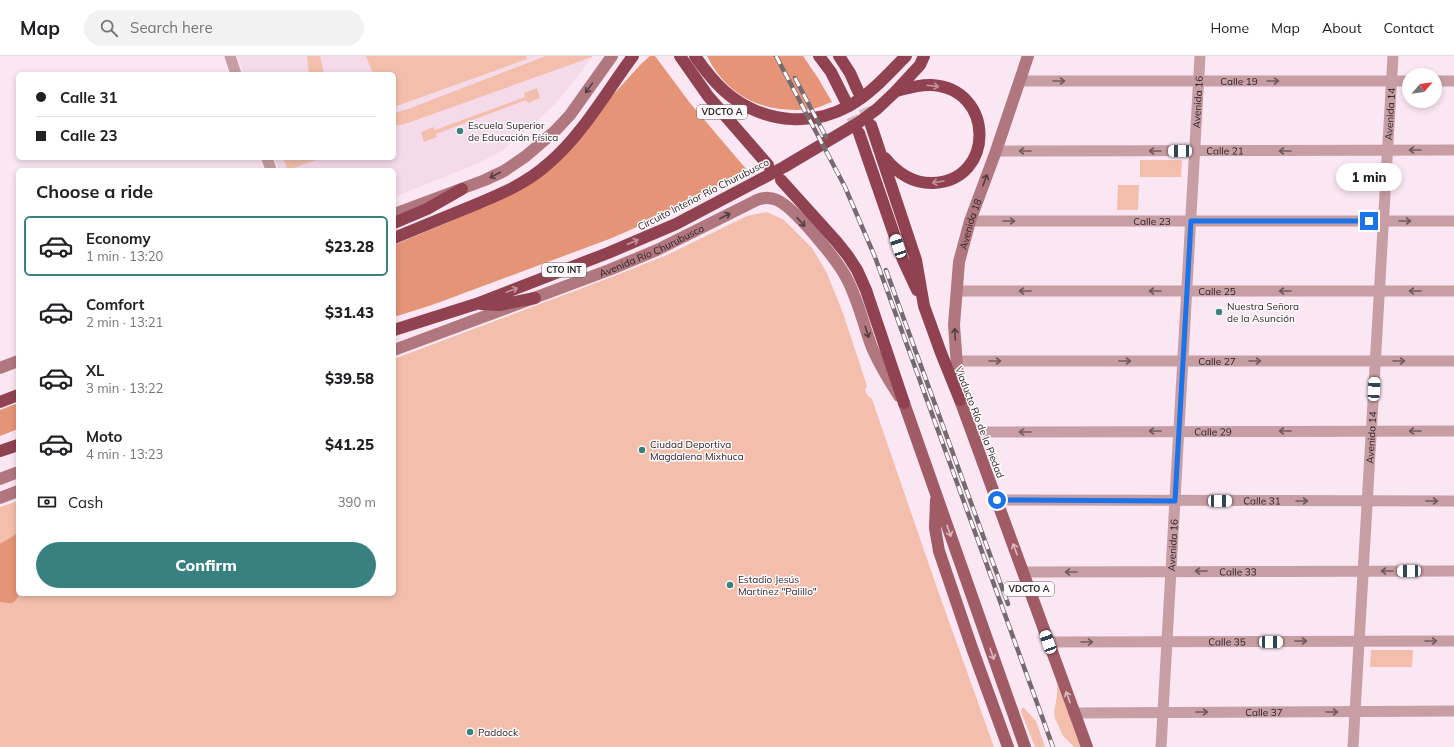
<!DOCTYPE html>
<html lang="en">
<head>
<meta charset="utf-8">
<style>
	:root { --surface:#fff; --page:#f2f2f2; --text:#202124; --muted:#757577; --line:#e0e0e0; --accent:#388180 }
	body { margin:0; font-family:Mulish,sans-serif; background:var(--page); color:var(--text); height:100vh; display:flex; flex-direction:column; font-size:15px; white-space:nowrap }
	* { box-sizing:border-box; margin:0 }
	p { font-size:13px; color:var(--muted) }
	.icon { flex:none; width:22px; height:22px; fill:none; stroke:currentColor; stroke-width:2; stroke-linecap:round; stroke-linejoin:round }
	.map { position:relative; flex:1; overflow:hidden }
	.side { position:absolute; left:16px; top:112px; width:380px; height:428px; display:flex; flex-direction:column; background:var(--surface); border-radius:6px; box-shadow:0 2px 6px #0003 }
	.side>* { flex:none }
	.top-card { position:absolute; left:16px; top:16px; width:380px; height:88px; border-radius:6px; box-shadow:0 2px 6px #0003; display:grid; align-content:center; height:88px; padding:0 20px; background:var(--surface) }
	.needle { width:26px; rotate:62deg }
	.fabs { position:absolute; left:1402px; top:12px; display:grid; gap:8px }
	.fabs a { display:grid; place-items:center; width:40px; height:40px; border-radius:50%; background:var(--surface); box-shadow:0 2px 6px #0003; font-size:20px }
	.end { position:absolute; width:18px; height:18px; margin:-9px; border:5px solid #1a73e8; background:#fff; box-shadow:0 0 0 2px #fff }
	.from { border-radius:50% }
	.bubble { position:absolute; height:28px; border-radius:14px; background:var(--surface); box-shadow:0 2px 6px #0003; font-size:13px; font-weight:800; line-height:28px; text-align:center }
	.car { position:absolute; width:12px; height:24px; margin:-12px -6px; border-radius:5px; box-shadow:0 0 3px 1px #0007; background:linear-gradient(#fff 24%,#345 0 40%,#fff 0 76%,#345 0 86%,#fff 0) }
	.top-card b { display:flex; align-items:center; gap:14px; height:38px; font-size:15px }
	.top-card b+b { border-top:1px solid var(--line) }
	.top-card i { width:10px; height:10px; background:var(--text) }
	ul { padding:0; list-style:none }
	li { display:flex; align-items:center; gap:12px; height:60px; margin:0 8px 6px; padding:0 12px; border:2px solid transparent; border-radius:6px }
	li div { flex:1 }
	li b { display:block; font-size:15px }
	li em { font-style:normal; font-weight:800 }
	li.selected { border-color:var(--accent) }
	li>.icon { width:36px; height:36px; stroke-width:1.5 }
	h2 { padding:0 20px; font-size:18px; line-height:48px }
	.pay { display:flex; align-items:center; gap:10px; height:44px; padding:0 20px; font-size:15px }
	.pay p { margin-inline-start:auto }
	.button { display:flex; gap:8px; margin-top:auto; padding:8px 20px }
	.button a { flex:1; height:46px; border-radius:24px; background:var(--accent); color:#fff; font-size:16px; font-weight:800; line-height:46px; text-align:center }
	header { display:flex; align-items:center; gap:24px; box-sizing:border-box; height:56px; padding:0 20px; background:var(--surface); border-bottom:1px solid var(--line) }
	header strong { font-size:19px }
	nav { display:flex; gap:22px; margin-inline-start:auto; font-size:14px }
	.search { width:280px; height:36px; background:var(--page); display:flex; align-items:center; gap:10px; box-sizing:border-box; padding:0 14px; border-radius:22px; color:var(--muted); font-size:15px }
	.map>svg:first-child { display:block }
</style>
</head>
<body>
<header>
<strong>Map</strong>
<div class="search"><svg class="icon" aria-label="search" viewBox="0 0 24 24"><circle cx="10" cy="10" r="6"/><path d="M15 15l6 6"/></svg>Search here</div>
<nav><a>Home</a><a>Map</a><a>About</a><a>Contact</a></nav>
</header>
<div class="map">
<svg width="1454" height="691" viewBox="0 0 1454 691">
	<rect width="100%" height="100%" fill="#fbe7f3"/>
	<!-- built -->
	<path fill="#f5daea" d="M 237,0 L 593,0 L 555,49 L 503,94 L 479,107 L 394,141 L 394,114 L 279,114 L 275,102 L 394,102 L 394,18 L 244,18 Z"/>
	<!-- green -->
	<path fill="#f3bfac" d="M 307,0 L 320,0 L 324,18 L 309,18 Z
		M 366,0 L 526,0 L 527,3 L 394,51 L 394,18 L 373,18 Z
		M 546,0 L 592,0 L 592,1 L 405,68 L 394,70 L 394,57 L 408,53 Z
		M 537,32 L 540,42 L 528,47 L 526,44 L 436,78 L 437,81 L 424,86 L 421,76 L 433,71 L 435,74 L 525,41 L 524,37 Z
		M 283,102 L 321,102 L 288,114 Z
		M 1140,104 L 1182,104 L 1181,121 L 1140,121 Z
		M 1118,129 L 1139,129 L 1138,154 L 1117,154 Z
		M 767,156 L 784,164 L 812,192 L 827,217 L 844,260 L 867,330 L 865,334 L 868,340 L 872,343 L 937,532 L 994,691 L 0,691 L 0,451 L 18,445 L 18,538 L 394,538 L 394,303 L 604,224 L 667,199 L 747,160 Z
		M 1371,594 L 1413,594 L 1412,611 L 1370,611 Z
		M 1057,627 L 1081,691 L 1074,691 L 1063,680 L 1055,662 L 1054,657 L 1057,639 Z
		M 1022,652 L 1024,652 L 1036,665 L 1045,691 L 1035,691 L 1021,656 Z"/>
	<!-- forest -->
	<path fill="#e69477" d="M 650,0 L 655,0 L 690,47 L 747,114 L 648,166 L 612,182 L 432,249 L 394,261 L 394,189 L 449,166 L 507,139 L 612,40 L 641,8 Z
		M 707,0 L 803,0 L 818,22 L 832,46 C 826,48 818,52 812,53 C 765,58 728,42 707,0 Z
		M 18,347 L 18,373 L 0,380 L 0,354 Z
		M 18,477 L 18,540 C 14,550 9,547 0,546 L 0,488 Z"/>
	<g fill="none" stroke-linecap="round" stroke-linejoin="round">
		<!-- highway-tunnel -->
		<path stroke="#d1c0ca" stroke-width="12" stroke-dasharray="12 6" stroke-linecap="butt" d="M 858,35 L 871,69
			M 845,44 L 859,77"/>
		<!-- street -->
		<g stroke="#c79ea3" stroke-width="11">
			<path d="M 230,0 L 236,18"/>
			<path id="s1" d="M 1020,25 L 1409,25"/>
			<path d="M 1435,25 L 1454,25"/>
			<path id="s2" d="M 996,95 L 1454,94"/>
			<path d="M 267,102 L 271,114"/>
			<path id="s3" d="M 970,165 L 1454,165"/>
			<path id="s4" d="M 957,235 L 1454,235"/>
			<path id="s5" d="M 956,305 L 1454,305"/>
			<path id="s6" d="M 972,376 L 1454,375"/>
			<path id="s7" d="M 997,444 L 1454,445"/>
			<path id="s8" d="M 1023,516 L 1454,515"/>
			<path id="s9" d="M 1048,586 L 1454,585"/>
			<path id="s10" d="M 1074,657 L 1454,655"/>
			<path id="s11" d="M 1161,691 L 1200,0"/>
			<path id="s12" d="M 1353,691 L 1393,0"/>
		</g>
		<!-- secondary -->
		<g stroke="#b1777f" stroke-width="12">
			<path d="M 394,158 L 485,124 L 504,115 L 526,100 L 555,75 L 570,59 L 612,0"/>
			<path id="s13" d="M 394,294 L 609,214 L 657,194 L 757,144 C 764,141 770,141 777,144 C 795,152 838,205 847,223 C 858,244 863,267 871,289 C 878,307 889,324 899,340"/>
			<path d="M 0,312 L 18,305"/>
			<path id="s14" d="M 959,337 L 954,269 L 959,206 L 970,165 L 996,95 L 1028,0"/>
			<path d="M 0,423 L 18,416"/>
			<path d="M 0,442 L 18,435"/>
		</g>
		<!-- primary -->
		<path stroke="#a05b65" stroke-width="12" d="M 960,344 L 1087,691
			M 904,347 L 1025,691
			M 936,444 L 935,472 L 939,495 L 972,592 L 1008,691"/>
		<!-- highway -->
		<path stroke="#914250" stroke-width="12" d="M 680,0 L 708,40 L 768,109
			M 695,0 C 706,16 719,33 736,44 C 770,67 813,70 849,50 C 871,38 888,18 906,0
			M 819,0 L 831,16 L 845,44
			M 839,0 L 850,17 L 858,35
			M 871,69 L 916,204 L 924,250 L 941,297 L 960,344
			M 859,77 L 903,204 L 917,234
			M 885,102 C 898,118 913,128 934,127 C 995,124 995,33 932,29 C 920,28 908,32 896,35
			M 781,124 L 836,185 L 848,200 L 857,214 L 866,234 L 904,347
			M 394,167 L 427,153 L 462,133
			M 394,182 C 418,172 443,162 467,152 C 496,140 525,129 549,107 C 582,79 607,35 633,0
			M 481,248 L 499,249 L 535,242
			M 394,274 L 476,248 L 608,197 L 676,168 L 784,111 L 858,67 L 877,53 L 895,36 L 920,9 L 924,0
			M 0,346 L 18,339
			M 0,395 L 18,389"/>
		<!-- rail casing -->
		<g stroke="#766a71" stroke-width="4.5">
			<path id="rail" d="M 776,0 L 845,131 L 875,201 L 1053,691
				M 795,22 L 826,81
				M 886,214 L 1008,548"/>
		</g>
		<!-- rail -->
		<use href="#rail" stroke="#fefafc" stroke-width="3" stroke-dasharray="9" stroke-linecap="butt"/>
	</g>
	<!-- one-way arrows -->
	<defs><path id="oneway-shaft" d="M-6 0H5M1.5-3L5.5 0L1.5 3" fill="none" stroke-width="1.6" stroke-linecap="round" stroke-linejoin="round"/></defs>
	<g stroke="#715b5f">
		<use href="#oneway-shaft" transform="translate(1059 25)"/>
		<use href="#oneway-shaft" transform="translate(1273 25)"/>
		<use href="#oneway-shaft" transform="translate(1415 94) rotate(180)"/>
		<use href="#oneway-shaft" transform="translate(1025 95) rotate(180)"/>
		<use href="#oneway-shaft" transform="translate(1155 95) rotate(180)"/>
		<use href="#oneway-shaft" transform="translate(1285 95) rotate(180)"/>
		<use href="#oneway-shaft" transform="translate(1009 165)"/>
		<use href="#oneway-shaft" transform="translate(1405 165)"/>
		<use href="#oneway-shaft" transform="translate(1025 235) rotate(-180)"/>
		<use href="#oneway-shaft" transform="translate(1155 235) rotate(-180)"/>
		<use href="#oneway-shaft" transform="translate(1285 235) rotate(180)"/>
		<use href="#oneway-shaft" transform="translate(1415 235) rotate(-180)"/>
		<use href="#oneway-shaft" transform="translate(995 305)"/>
		<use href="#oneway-shaft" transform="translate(1125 305)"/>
		<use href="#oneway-shaft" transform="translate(1255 305)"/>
		<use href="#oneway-shaft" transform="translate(1399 305)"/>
		<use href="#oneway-shaft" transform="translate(1155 375) rotate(180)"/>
		<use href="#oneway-shaft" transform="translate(1285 375) rotate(180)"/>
		<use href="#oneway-shaft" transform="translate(1415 375) rotate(180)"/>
		<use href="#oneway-shaft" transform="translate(1025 376) rotate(180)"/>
		<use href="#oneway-shaft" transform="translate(1302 445)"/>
		<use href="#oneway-shaft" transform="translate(1432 445)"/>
		<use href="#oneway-shaft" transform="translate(1201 515) rotate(180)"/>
		<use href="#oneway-shaft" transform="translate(1387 515) rotate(180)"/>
		<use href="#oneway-shaft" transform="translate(1071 516) rotate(180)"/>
		<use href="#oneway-shaft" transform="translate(1301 585)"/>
		<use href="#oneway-shaft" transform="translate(1431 585)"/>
		<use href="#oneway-shaft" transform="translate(1087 586)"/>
		<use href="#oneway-shaft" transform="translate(1202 656)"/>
		<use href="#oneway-shaft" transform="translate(1332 656)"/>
	</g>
	<g stroke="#c2959d">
		<use href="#oneway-shaft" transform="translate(933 30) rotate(7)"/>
		<use href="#oneway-shaft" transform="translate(938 126) rotate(171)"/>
		<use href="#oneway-shaft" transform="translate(633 186) rotate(-23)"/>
		<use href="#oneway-shaft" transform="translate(512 234) rotate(-21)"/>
	</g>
	<g stroke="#533d42">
		<use href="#oneway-shaft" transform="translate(589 32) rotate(126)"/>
		<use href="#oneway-shaft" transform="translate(495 119) rotate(153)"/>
		<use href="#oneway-shaft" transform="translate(985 124) rotate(-70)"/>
		<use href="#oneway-shaft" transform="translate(725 160) rotate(-27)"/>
		<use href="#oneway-shaft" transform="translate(801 166) rotate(48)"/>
		<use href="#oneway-shaft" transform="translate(867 276) rotate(72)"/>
		<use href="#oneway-shaft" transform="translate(955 278) rotate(-93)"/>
	</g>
	<g stroke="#d8bac0">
		<use href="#oneway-shaft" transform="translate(949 475) rotate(71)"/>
		<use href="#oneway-shaft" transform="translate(1015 493) rotate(-110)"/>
		<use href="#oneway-shaft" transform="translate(992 598) rotate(71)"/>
		<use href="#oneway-shaft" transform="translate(1068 641) rotate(-110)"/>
	</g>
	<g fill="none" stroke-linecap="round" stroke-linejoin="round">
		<!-- route -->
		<path stroke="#1a73e8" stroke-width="5" d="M 997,444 L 1175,445 L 1191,165 L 1369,165"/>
	</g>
	<!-- markers -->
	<g fill="#388180" stroke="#fefafc" stroke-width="1.5">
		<circle cx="460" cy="75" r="4"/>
		<circle cx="1219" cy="256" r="4"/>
		<circle cx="642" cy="394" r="4"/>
		<circle cx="730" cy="529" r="4"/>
		<circle cx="470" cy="676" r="4"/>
	</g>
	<g text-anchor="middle" stroke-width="3" stroke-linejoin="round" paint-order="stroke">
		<!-- shield labels -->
		<g fill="#fefafc" stroke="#6a6468" stroke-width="1">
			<rect x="697" y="49" width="50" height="14" rx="3"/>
			<rect x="542" y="207" width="44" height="14" rx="3"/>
			<rect x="1004" y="526" width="50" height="14" rx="3"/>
		</g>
		<g font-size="9" font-weight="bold" fill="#2b2428">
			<text x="722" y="59">VDCTO A</text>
			<text x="564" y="217">CTO INT</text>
			<text x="1029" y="536">VDCTO A</text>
		</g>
		<!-- street labels -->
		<g font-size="10" fill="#2b2428" stroke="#fefafc">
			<text dy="4" stroke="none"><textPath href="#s1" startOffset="219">Calle 19</textPath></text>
			<text dy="4" stroke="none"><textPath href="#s11" startOffset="646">Avenida 16</textPath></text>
			<text dy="4" stroke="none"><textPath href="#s12" startOffset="634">Avenida 14</textPath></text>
			<text dy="4" stroke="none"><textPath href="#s2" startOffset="229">Calle 21</textPath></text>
			<text transform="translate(703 138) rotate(-27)" y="4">Circuito Interior Río Churubusco</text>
			<text dy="4" stroke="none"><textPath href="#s3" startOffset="182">Calle 23</textPath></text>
			<text dy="4" stroke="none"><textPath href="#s14" startOffset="171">Avenida 18</textPath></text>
			<text dy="4" stroke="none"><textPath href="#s13" startOffset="276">Avenida Río Churubusco</textPath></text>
			<text dy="4" stroke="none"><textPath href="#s4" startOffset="260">Calle 25</textPath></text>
			<text dy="4" stroke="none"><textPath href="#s5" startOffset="261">Calle 27</textPath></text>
			<text transform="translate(980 366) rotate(69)" y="4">Viaducto Río de la Piedad</text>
			<text dy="4" stroke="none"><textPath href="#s6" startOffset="241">Calle 29</textPath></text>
			<text dy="4" stroke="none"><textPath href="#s12" startOffset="310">Avenida 14</textPath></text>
			<text dy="4" stroke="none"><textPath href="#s7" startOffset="265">Calle 31</textPath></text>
			<text dy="4" stroke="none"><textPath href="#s11" startOffset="202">Avenida 16</textPath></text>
			<text dy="4" stroke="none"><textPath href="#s8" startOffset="215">Calle 33</textPath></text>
			<text dy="4" stroke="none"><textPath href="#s9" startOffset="179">Calle 35</textPath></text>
			<text dy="4" stroke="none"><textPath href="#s10" startOffset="190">Calle 37</textPath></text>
		</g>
		<!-- poi labels -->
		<g font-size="10" fill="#2b2428" stroke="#fefafc" text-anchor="start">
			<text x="468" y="73">Escuela Superior<tspan x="468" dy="12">de Educación Física</tspan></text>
			<text x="1227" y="254">Nuestra Señora<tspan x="1227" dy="12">de la Asunción</tspan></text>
			<text x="650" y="392">Ciudad Deportiva<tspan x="650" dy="12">Magdalena Mixhuca</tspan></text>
			<text x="738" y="527">Estadio Jesús<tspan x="738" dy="12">Martínez "Palillo"</tspan></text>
			<text x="478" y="680">Paddock</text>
		</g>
	</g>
</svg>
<div class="fabs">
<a><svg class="needle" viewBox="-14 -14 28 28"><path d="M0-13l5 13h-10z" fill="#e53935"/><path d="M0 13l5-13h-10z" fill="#757577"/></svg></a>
</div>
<i class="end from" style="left:997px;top:444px"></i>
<i class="end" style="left:1369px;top:165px"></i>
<div class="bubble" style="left:1336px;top:107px;width:66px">1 min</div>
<i class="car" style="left:1180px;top:95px;rotate:270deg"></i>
<i class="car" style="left:898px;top:190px;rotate:341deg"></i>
<i class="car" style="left:1374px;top:333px;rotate:3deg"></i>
<i class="car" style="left:1220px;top:445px;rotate:90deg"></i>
<i class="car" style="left:1409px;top:515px;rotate:270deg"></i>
<i class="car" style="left:1048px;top:586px;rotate:340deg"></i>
<i class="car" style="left:1271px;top:586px;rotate:90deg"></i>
<div class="top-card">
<b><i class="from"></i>Calle 31</b>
<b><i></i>Calle 23</b>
</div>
<section class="side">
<h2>Choose a ride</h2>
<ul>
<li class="selected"><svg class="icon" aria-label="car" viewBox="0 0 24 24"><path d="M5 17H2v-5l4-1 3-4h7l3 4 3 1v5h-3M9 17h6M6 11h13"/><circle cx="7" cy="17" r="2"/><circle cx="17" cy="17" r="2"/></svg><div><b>Economy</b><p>1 min · 13:20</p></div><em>$23.28</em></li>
<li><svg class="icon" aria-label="car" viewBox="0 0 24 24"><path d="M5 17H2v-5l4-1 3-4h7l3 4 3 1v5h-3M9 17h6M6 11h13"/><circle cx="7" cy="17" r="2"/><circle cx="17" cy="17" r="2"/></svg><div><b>Comfort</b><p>2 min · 13:21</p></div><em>$31.43</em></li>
<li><svg class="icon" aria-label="car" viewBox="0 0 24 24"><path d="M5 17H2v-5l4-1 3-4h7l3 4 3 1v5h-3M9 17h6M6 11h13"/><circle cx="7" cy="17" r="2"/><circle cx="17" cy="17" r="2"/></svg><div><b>XL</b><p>3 min · 13:22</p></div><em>$39.58</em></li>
<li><svg class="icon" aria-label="car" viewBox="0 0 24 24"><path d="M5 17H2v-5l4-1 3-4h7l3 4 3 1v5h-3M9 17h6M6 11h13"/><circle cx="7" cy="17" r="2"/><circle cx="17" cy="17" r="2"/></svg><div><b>Moto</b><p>4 min · 13:23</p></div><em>$41.25</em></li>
</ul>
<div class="pay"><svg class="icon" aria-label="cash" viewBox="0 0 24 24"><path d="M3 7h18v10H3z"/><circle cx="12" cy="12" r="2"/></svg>Cash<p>390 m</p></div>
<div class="button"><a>Confirm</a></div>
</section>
</div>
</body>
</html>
